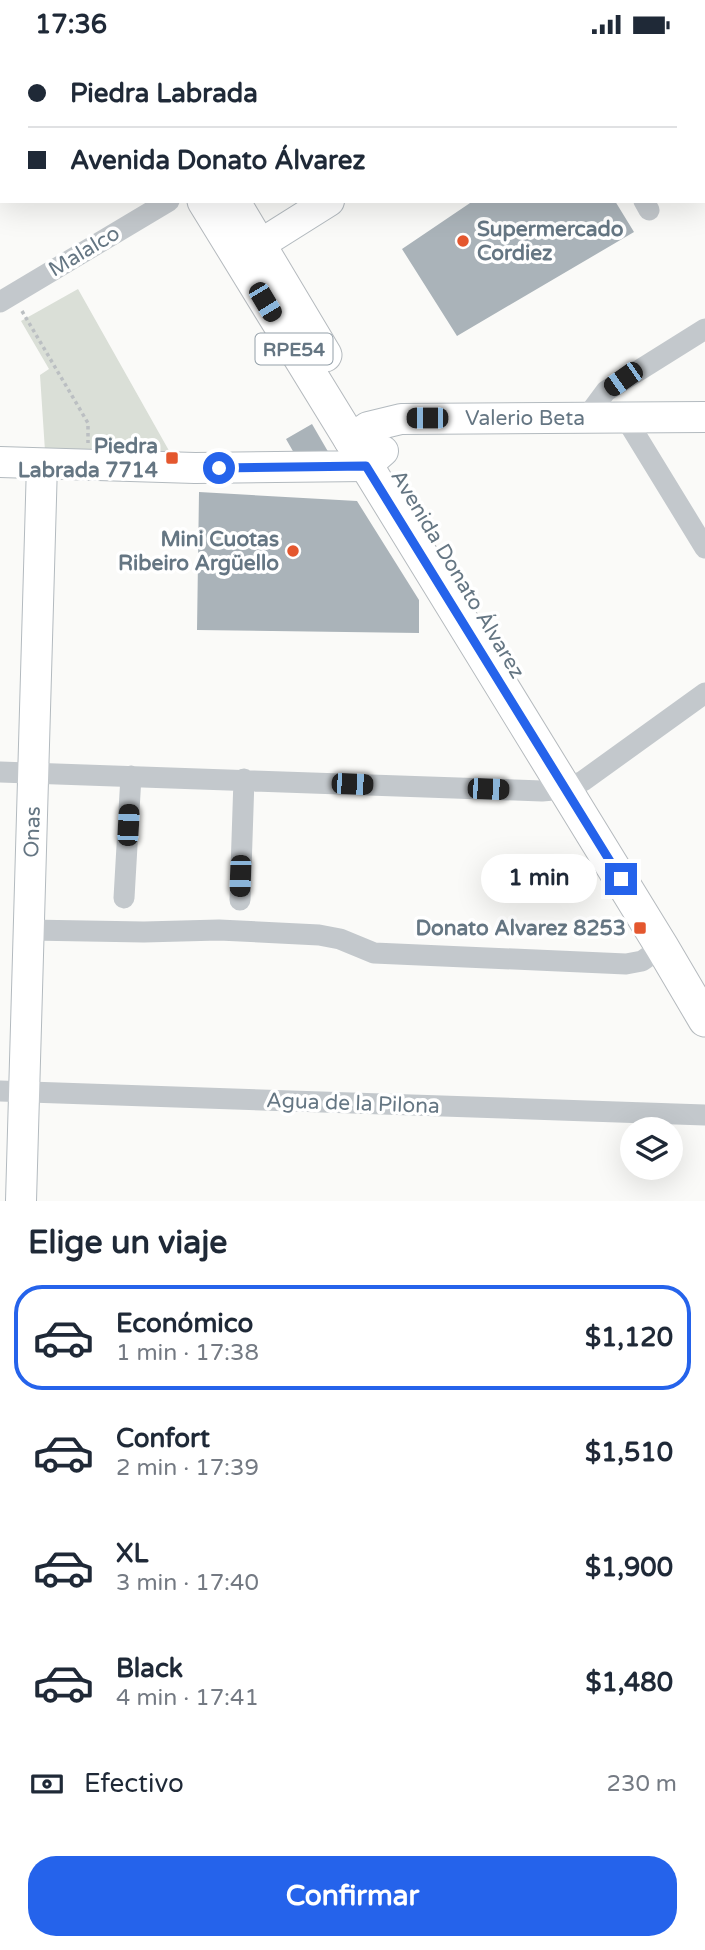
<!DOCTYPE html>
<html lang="es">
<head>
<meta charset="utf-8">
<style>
	:root { --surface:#fff; --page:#f2f2f3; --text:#1f2937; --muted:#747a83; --line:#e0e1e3; --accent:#2563eb }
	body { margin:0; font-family:"Varela Round",sans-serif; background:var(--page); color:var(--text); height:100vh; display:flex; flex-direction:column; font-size:26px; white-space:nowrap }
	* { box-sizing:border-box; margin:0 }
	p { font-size:23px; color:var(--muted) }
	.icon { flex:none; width:38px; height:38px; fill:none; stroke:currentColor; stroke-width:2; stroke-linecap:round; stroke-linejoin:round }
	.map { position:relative; height:1152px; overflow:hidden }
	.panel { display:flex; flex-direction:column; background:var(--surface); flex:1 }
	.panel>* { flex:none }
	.banner { position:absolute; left:0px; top:0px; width:705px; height:154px; box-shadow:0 7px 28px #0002; display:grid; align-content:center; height:154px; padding:0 28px; background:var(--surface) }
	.buttons { position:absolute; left:620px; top:1068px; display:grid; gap:14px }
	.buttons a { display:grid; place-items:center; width:63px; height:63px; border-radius:50%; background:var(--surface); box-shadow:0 7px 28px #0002; font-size:35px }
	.end { position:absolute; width:32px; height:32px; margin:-16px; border:9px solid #2563eb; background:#fff; box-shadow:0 0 0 4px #fff }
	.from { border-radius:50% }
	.bubble { position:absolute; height:49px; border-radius:24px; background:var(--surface); box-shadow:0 7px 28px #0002; font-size:23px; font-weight:700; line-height:49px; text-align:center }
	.car { position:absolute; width:21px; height:42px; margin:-21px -10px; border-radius:9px; box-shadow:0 0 5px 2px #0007; background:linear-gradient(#222 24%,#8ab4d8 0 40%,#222 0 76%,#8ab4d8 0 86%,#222 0) }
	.banner b { display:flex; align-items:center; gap:24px; height:66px; font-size:26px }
	.banner b+b { border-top:2px solid var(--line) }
	.banner i { width:18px; height:18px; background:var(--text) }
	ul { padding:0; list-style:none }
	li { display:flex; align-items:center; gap:21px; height:105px; margin:0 14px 10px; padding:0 14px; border:4px solid transparent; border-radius:28px }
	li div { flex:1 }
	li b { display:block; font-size:26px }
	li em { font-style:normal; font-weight:700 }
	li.active { border-color:var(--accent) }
	li>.icon { width:63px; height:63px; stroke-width:1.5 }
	h2 { padding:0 28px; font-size:32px; line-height:84px }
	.pay { display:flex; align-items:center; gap:18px; height:77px; padding:0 28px; font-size:26px }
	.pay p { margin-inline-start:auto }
	.cta { display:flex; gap:14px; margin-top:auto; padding:14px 28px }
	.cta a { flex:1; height:80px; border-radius:28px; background:var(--accent); color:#fff; font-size:28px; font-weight:700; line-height:80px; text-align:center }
	.status { display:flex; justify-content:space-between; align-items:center; height:49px; padding:0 35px; background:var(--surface); direction:ltr }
	.status svg { height:19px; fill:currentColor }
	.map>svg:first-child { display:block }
</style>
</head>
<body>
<div class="status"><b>17:36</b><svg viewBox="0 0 49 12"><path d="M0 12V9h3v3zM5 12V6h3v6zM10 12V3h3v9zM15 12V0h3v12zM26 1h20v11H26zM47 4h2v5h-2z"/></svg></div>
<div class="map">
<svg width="705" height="1152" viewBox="0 0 705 1152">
	<rect width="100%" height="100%" fill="#fafaf8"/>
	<!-- green -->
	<path fill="#dadfd7" d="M 78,240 L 172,407 L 45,402 L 40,326 L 49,320 L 21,272 Z"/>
	<!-- building -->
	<path fill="#aab3b9" d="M 473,152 L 615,152 L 634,183 L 457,287 L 402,200 Z
		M 312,375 L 330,406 L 294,404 L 286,390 Z
		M 199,443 L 357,452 L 419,551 L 419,584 L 197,581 Z"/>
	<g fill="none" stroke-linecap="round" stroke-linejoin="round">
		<!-- secondary casing -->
		<g stroke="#b3babf" stroke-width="32">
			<path id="secondary" d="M 586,2 L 589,0
				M 240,208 L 329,152
				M 349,391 L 368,378 L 401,370 L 705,368
				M 0,413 L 195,419 L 366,417 L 383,402
				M 21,1152 L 42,415"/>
		</g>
		<!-- primary casing -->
		<g stroke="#b5babe" stroke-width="35">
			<path id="primary" d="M 113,0 L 114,2
				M 140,0 L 142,2
				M 204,152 L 662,898 L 705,971
				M 233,152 L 325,306"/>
		</g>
		<!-- path -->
		<path stroke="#bbbfc2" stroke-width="3.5" stroke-dasharray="3.5 3.5" stroke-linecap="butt" d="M 22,262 L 88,374 L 88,394"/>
		<!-- street -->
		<path stroke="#c3c8cc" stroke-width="21" d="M 354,0 L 355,2
			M 554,0 L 555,2
			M 185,2 L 188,0
			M 644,152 L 649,161
			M 0,253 L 169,152
			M 586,369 L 606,342 L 705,280
			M 626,370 L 705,499
			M 0,723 L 542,742 L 565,740 L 583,732 L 705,644
			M 124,849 L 131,727
			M 240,851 L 244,730
			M 29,881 L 144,883 L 219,881 L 319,886 L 340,890 L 374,904 L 626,915 L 642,912 L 662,898
			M 0,1042 L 705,1066"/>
		<!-- secondary -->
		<use href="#secondary" stroke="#fff" stroke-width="30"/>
		<!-- primary -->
		<use href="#primary" stroke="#fff" stroke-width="33"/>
	</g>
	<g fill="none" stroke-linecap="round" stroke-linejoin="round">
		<!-- route -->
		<path stroke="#2563eb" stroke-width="9" d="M 219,419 L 366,417 L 621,830"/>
	</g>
	<!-- markers -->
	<g fill="#e4572e" stroke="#fff" stroke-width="2.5">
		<circle cx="463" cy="192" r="7"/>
		<rect x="165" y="402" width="14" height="14" rx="3.5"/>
		<circle cx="293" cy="502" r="7"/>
		<rect x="633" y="872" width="14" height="14" rx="3.5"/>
	</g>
	<g text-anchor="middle" stroke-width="7" stroke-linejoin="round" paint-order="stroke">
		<!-- shield labels -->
		<rect fill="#fff" stroke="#939fa8" stroke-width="2" x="255.5" y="284.5" width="77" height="31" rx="5"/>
		<g font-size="19" font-weight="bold" fill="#657683">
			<text x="294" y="307">RPE54</text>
		</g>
		<!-- poi labels -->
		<g font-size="21" font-weight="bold" fill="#657683" stroke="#fff" text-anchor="end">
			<text x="477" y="187" text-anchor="start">Supermercado<tspan x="477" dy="24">Cordiez</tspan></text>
			<text x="158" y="404">Piedra<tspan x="158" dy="24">Labrada 7714</tspan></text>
			<text x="279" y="497">Mini Cuotas<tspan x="279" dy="24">Ribeiro Argüello</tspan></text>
			<text x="626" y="886">Donato Alvarez 8253</text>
		</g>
		<!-- street labels -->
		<g font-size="21" fill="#657683" stroke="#fff">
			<text transform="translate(84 202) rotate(-31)" y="7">Malalco</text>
			<text x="525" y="376">Valerio Beta</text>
			<text transform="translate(458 525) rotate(59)" y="7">Avenida Donato Álvarez</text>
			<text transform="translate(32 783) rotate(-88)" y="7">Onas</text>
			<text transform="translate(353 1054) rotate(2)" y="7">Agua de la Pilona</text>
		</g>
	</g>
</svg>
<div class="buttons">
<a><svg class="icon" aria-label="layers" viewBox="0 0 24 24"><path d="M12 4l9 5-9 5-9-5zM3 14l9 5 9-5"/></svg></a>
</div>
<i class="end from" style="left:219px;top:419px"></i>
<i class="end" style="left:621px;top:830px"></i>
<div class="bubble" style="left:481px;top:805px;width:116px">1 min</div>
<i class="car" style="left:265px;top:253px;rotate:149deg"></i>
<i class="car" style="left:623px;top:330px;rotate:235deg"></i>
<i class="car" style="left:427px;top:369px;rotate:270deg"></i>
<i class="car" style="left:352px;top:735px;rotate:92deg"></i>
<i class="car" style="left:488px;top:740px;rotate:92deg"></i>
<i class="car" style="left:128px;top:776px;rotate:3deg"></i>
<i class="car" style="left:240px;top:827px;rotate:182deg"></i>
<div class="banner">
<b><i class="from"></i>Piedra Labrada</b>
<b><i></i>Avenida Donato Álvarez</b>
</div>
</div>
<section class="panel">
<h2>Elige un viaje</h2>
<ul>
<li class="active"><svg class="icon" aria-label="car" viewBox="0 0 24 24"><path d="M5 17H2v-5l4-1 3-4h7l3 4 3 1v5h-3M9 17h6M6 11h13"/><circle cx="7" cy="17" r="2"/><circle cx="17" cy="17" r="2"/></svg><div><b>Económico</b><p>1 min · 17:38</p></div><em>$1,120</em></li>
<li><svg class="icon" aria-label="car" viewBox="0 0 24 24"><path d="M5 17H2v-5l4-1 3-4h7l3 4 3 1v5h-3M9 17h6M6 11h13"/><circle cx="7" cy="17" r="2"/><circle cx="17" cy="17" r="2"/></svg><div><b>Confort</b><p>2 min · 17:39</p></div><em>$1,510</em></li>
<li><svg class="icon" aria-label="car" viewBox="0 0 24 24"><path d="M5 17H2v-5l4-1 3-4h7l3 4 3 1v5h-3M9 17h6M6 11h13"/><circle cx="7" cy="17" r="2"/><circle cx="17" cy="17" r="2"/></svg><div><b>XL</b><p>3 min · 17:40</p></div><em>$1,900</em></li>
<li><svg class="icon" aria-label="car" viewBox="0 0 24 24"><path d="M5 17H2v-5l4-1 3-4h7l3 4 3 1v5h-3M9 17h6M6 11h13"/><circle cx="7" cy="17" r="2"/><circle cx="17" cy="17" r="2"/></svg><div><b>Black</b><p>4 min · 17:41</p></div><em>$1,480</em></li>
</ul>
<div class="pay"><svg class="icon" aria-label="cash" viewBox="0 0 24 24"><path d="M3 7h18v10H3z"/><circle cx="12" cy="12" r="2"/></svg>Efectivo<p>230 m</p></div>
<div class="cta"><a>Confirmar</a></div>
</section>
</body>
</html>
